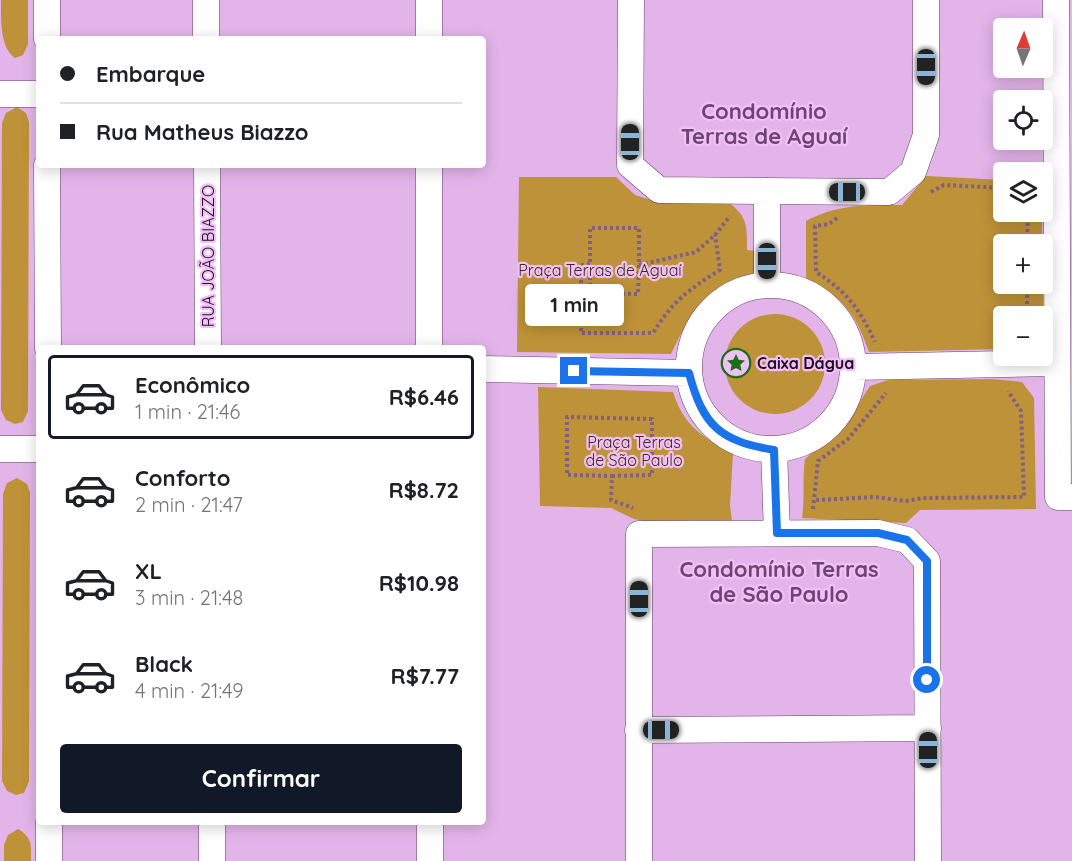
<!DOCTYPE html>
<html lang="pt">
<head>
<meta charset="utf-8">
<style>
	:root { --surface:#fff; --page:#f2f2f2; --text:#202124; --muted:#757577; --line:#e0e0e0; --accent:#111827 }
	body { margin:0; font-family:Quicksand,sans-serif; background:var(--page); color:var(--text); height:100vh; display:flex; flex-direction:column; font-size:22px; white-space:nowrap }
	* { box-sizing:border-box; margin:0 }
	p { font-size:20px; color:var(--muted) }
	.icon { flex:none; width:33px; height:33px; fill:none; stroke:currentColor; stroke-width:2; stroke-linecap:round; stroke-linejoin:round }
	.map { position:relative; flex:1; overflow:hidden }
	.panel { position:absolute; left:36px; top:345px; width:450px; height:480px; display:flex; flex-direction:column; background:var(--surface); border-radius:6px; box-shadow:0 3px 15px #0003 }
	.panel>* { flex:none }
	.top-card { position:absolute; left:36px; top:36px; width:450px; height:132px; border-radius:6px; box-shadow:0 3px 15px #0003; display:grid; align-content:center; height:132px; padding:0 24px; background:var(--surface) }
	.needle { width:39px; rotate:2deg }
	.tools { position:absolute; left:993px; top:18px; display:grid; gap:12px }
	.tools a { display:grid; place-items:center; width:60px; height:60px; border-radius:6px; background:var(--surface); box-shadow:0 3px 15px #0003; font-size:30px }
	.end { position:absolute; width:27px; height:27px; margin:-14px; border:8px solid #1a73e8; background:#fff; box-shadow:0 0 0 3px #fff }
	.from { border-radius:50% }
	.bubble { position:absolute; height:42px; border-radius:6px; background:var(--surface); box-shadow:0 3px 15px #0003; font-size:20px; font-weight:700; line-height:42px; text-align:center }
	.car { position:absolute; width:18px; height:36px; margin:-18px -9px; border-radius:8px; box-shadow:0 0 4px 2px #0007; background:linear-gradient(#222 24%,#8ab4d8 0 40%,#222 0 76%,#8ab4d8 0 86%,#222 0) }
	.top-card b { display:flex; align-items:center; gap:21px; height:57px; font-size:22px }
	.top-card b+b { border-top:2px solid var(--line) }
	.top-card i { width:15px; height:15px; background:var(--text) }
	ul { padding:10px 0 0; list-style:none }
	li { display:flex; align-items:center; gap:18px; height:84px; margin:0 12px 9px; padding:0 12px; border:3px solid transparent; border-radius:6px }
	li div { flex:1 }
	li b { display:block; font-size:22px }
	li em { font-style:normal; font-weight:700 }
	li.active { border-color:var(--accent) }
	li>.icon { width:54px; height:54px; stroke-width:1.5 }
	.action { display:flex; gap:12px; margin-top:auto; padding:12px 24px }
	.action a { flex:1; height:69px; border-radius:6px; background:var(--accent); color:#fff; font-size:24px; font-weight:700; line-height:69px; text-align:center }
	.map>svg:first-child { display:block }
</style>
</head>
<body>
<div class="map">
<svg width="1072" height="861" viewBox="0 0 1072 861">
	<rect width="100%" height="100%" fill="#e3b4e9"/>
	<!-- green -->
	<path fill="#be9238" d="M 1,0 L 28,0 L 28,44 L 23,55 L 15,58 C 0,48 1,21 1,0 Z
		M 17,107 L 26,113 L 29,122 L 28,411 L 23,422 L 15,424 L 6,420 L 1,410 L 2,123 L 6,113 Z
		M 926,176 L 1003,180 L 1004,212 L 1042,212 L 1042,244 L 1004,244 L 1004,284 L 1042,284 L 1043,255 L 1043,318 L 1004,316 L 1003,349 L 869,352 C 855,312 844,299 806,279 L 806,221 C 837,204 868,205 902,205 Z
		M 519,177 L 616,177 L 635,195 L 651,200 L 727,201 C 748,217 747,225 747,250 L 757,251 L 756,278 C 707,282 691,313 671,354 L 517,352 Z
		M725 364a50 50 0 1 1 100 0a50 50 0 1 1-100 0Z
		M 991,379 L 1022,382 L 1034,398 L 1036,509 L 920,510 L 906,523 L 802,518 C 805,498 802,479 805,459 L 829,438 L 853,412 L 870,386 L 888,380 Z
		M 538,387 L 673,392 C 684,427 703,437 733,453 L 730,505 L 732,521 L 655,523 L 634,519 L 611,508 L 540,506 Z
		M 17,478 L 27,484 L 30,493 L 29,781 L 24,793 L 16,795 L 7,791 L 2,781 L 3,494 L 7,483 Z
		M 18,829 C 33,838 31,845 31,861 L 4,861 L 4,845 L 8,835 Z"/>
	<g fill="none" stroke-linecap="round" stroke-linejoin="round">
		<!-- minor casing -->
		<g stroke="#683f6e" stroke-width="27">
			<path id="minor" d="M 47,0 L 47,39
				M 206,0 L 206,39
				M 429,0 L 429,39
				M 631,0 L 630,165 L 659,190 L 889,192 L 913,172 L 926,135 L 926,0
				M 1056,0 L 1058,497 L 1072,497
				M 0,94 L 39,94
				M 47,165 L 48,348
				M 207,165 L 208,348
				M 429,165 L 429,348
				M 767,191 L 767,285
				M689 367a82 82 0 1 1 164 0a82 82 0 1 1-164 0Z
				M 854,367 L 1056,363
				M 483,369 L 689,373
				M 0,449 L 39,449
				M 774,450 L 777,533
				M 638,730 L 928,728
				M 49,822 L 49,861
				M 212,822 L 212,861
				M 430,822 L 430,861
				M 639,861 L 639,534 L 878,533 L 907,540 L 927,561 L 928,861"/>
		</g>
		<!-- path -->
		<path stroke="#806084" stroke-width="4" stroke-dasharray="3 3" stroke-linecap="butt" d="M 931,192 L 944,185 L 1004,188
			M 837,218 L 829,224 L 815,226 L 816,272 C 846,291 860,309 875,342
			M 1027,244 L 1028,212
			M 590,264 L 581,265 L 581,333 L 653,333 C 672,302 689,289 720,270 L 715,235
			M 639,265 L 638,294 L 590,293 L 590,228 L 639,228 L 639,265 L 696,252 L 715,235 L 730,216
			M 1027,316 L 1027,284
			M 612,476 L 652,475 L 652,419 L 567,417 L 567,475 L 612,476 L 611,500 L 633,508
			M 816,500 L 875,497 L 906,501 L 923,498 L 1024,497 L 1021,411 L 1008,391
			M 813,509 L 818,461 L 848,439 L 886,393"/>
		<!-- minor -->
		<use href="#minor" stroke="#fff" stroke-width="26"/>
	</g>
	<g fill="none" stroke-linecap="round" stroke-linejoin="round">
		<!-- route -->
		<path stroke="#1a73e8" stroke-width="8" d="M 574,371 L 689,373 C 703,426 720,441 774,450 L 777,533 L 878,533 L 907,540 L 927,561 L 927,680"/>
	</g>
	<!-- icons -->
	<defs>
		<g id="sight-ring" transform="scale(1.5)"><circle r="9.5" fill="#f0c0f7" stroke="#1a6e15" stroke-width="1.5"/><path d="M0-6L1.8-2.2L6-1.7L2.9 1.2L3.7 5.4L0 3.3L-3.7 5.4L-2.9 1.2L-6-1.7L-1.8-2.2Z" fill="#1a6e15"/></g>
	</defs>
	<g fill-rule="evenodd">
		<use href="#sight-ring" x="736" y="363"/>
	</g>
	<g text-anchor="middle" stroke-width="4.5" stroke-linejoin="round" paint-order="stroke">
		<!-- street labels -->
		<g font-size="16" fill="#1e0d20" stroke="#f0c0f7">
			<text transform="translate(208 256) rotate(-90)" y="6">RUA JOÃO BIAZZO</text>
		</g>
		<!-- park labels -->
		<g font-size="16" fill="#3a2e18" stroke="#f0c0f7">
			<text x="600" y="276">Praça Terras de Aguaí</text>
			<text x="634" y="448">Praça Terras<tspan x="634" dy="18">de São Paulo</tspan></text>
		</g>
		<!-- poi labels -->
		<g font-size="16" font-weight="bold" fill="#1e0d20" stroke="#f0c0f7" text-anchor="start">
			<text x="757" y="369">Caixa Dágua</text>
		</g>
		<!-- district labels -->
		<g font-size="22" font-weight="bold" fill="#6d4473" stroke="#f0c0f7">
			<text x="764" y="119">Condomínio<tspan x="764" dy="25">Terras de Aguaí</tspan></text>
			<text x="779" y="577">Condomínio Terras<tspan x="779" dy="25">de São Paulo</tspan></text>
		</g>
	</g>
</svg>
<div class="tools">
<a><svg class="needle" viewBox="-14 -14 28 28"><path d="M0-13l5 13h-10z" fill="#e53935"/><path d="M0 13l5-13h-10z" fill="#757577"/></svg></a>
<a><svg class="icon" aria-label="locate" viewBox="0 0 24 24"><circle cx="12" cy="12" r="6"/><path d="M12 2v4M12 18v4M2 12h4M18 12h4"/></svg></a>
<a><svg class="icon" aria-label="layers" viewBox="0 0 24 24"><path d="M12 4l9 5-9 5-9-5zM3 14l9 5 9-5"/></svg></a>
<a>+</a>
<a>−</a>
</div>
<i class="end from" style="left:927px;top:680px"></i>
<i class="end" style="left:574px;top:371px"></i>
<div class="bubble" style="left:525px;top:284px;width:99px">1 min</div>
<i class="car" style="left:926px;top:67px;rotate:180deg"></i>
<i class="car" style="left:630px;top:142px;rotate:0deg"></i>
<i class="car" style="left:847px;top:192px;rotate:270deg"></i>
<i class="car" style="left:767px;top:261px;rotate:180deg"></i>
<i class="car" style="left:639px;top:599px;rotate:0deg"></i>
<i class="car" style="left:661px;top:730px;rotate:90deg"></i>
<i class="car" style="left:928px;top:750px;rotate:0deg"></i>
<div class="top-card">
<b><i class="from"></i>Embarque</b>
<b><i></i>Rua Matheus Biazzo</b>
</div>
<section class="panel">
<ul>
<li class="active"><svg class="icon" aria-label="car" viewBox="0 0 24 24"><path d="M5 17H2v-5l4-1 3-4h7l3 4 3 1v5h-3M9 17h6M6 11h13"/><circle cx="7" cy="17" r="2"/><circle cx="17" cy="17" r="2"/></svg><div><b>Econômico</b><p>1 min · 21:46</p></div><em>R$6.46</em></li>
<li><svg class="icon" aria-label="car" viewBox="0 0 24 24"><path d="M5 17H2v-5l4-1 3-4h7l3 4 3 1v5h-3M9 17h6M6 11h13"/><circle cx="7" cy="17" r="2"/><circle cx="17" cy="17" r="2"/></svg><div><b>Conforto</b><p>2 min · 21:47</p></div><em>R$8.72</em></li>
<li><svg class="icon" aria-label="car" viewBox="0 0 24 24"><path d="M5 17H2v-5l4-1 3-4h7l3 4 3 1v5h-3M9 17h6M6 11h13"/><circle cx="7" cy="17" r="2"/><circle cx="17" cy="17" r="2"/></svg><div><b>XL</b><p>3 min · 21:48</p></div><em>R$10.98</em></li>
<li><svg class="icon" aria-label="car" viewBox="0 0 24 24"><path d="M5 17H2v-5l4-1 3-4h7l3 4 3 1v5h-3M9 17h6M6 11h13"/><circle cx="7" cy="17" r="2"/><circle cx="17" cy="17" r="2"/></svg><div><b>Black</b><p>4 min · 21:49</p></div><em>R$7.77</em></li>
</ul>
<div class="action"><a>Confirmar</a></div>
</section>
</div>
</body>
</html>
